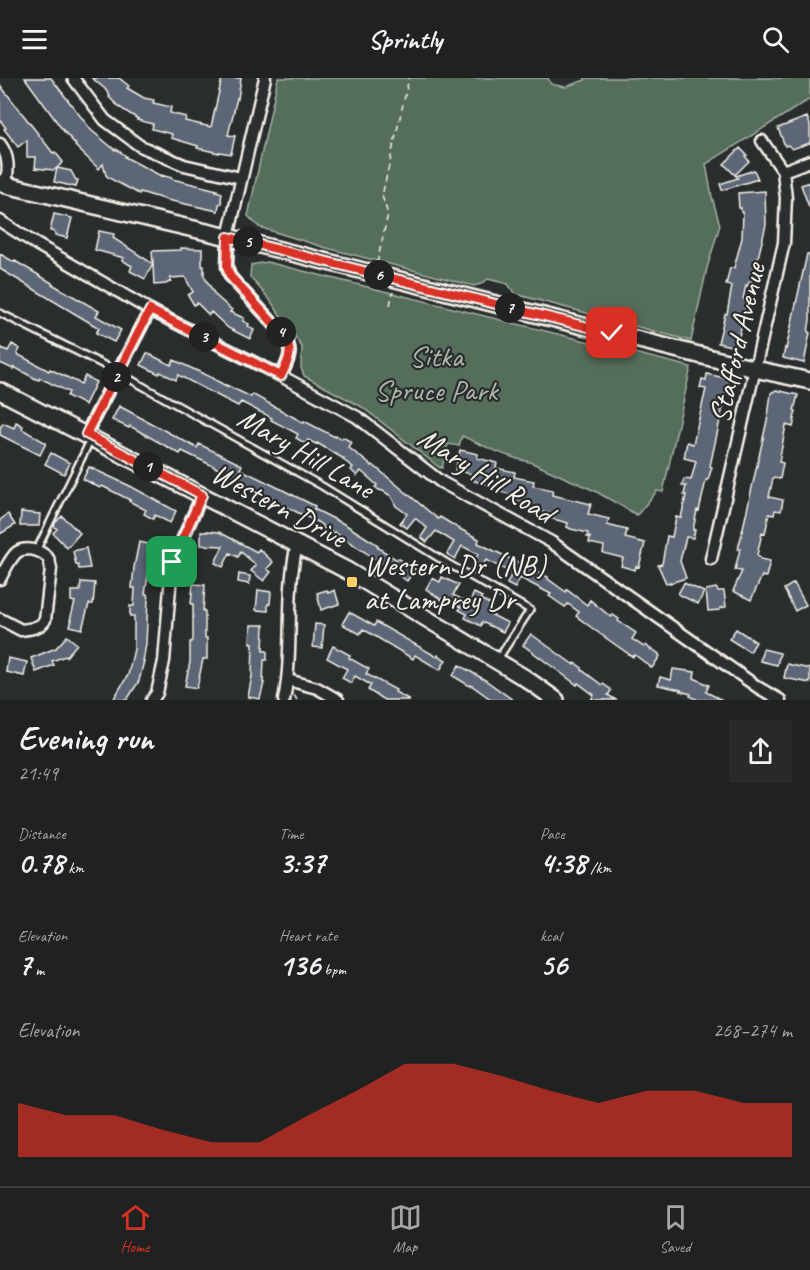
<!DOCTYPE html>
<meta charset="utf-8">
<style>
:root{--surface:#202222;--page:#282a2a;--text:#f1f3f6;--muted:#a2a4a5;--line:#3d3f40;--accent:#d93025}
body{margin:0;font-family:Caveat,sans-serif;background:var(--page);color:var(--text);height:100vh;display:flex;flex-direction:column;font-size:22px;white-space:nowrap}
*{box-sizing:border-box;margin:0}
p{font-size:20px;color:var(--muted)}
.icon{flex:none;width:33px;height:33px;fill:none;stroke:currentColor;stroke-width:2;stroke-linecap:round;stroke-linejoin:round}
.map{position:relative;height:622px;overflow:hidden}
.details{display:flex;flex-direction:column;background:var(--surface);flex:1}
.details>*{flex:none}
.pin{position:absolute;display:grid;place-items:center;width:51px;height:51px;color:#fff;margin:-26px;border-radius:12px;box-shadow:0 3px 9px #0006}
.km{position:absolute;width:30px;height:30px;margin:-15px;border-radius:50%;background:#222;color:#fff;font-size:16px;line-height:30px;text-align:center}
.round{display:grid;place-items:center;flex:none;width:63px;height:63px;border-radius:0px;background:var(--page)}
.overview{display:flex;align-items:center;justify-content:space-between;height:102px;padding:0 18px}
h1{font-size:33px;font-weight:600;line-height:45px}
.metrics{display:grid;grid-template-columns:repeat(3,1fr);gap:9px;height:102px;padding:6px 18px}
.metrics div{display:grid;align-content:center}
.metrics b{font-size:30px;font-weight:600}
.metrics small{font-size:16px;font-weight:400}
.metrics p{font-size:16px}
.chart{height:168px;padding:12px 18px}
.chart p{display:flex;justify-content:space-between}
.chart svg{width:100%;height:108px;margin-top:6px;fill:var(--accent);opacity:.7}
header{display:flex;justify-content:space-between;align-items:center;height:78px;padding:0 18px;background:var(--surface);font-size:27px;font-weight:600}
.tab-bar{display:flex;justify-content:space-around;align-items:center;height:84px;border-top:2px solid var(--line);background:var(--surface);font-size:16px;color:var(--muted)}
.tab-bar a{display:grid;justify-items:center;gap:3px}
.tab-bar .current{color:var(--accent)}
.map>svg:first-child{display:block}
</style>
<header><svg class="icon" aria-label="menu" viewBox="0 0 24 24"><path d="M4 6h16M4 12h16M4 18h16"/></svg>Sprintly<svg class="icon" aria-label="search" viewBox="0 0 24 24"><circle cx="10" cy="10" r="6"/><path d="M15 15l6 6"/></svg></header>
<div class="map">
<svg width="810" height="622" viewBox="0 0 810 622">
<rect width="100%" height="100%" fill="#2a2d2e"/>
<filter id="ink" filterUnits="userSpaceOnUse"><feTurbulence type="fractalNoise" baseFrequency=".0167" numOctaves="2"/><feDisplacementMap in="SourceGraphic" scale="12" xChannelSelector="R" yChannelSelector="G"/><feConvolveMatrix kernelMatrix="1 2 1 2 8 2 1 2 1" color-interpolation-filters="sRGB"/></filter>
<g filter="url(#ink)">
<!-- green -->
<path fill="#546e5c" stroke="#a4b0a2" stroke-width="1.5" d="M278,0h270l3,6 14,3 20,-7v-2h225v21l-104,65 6,33 8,28 -13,43 -16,73 -176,-47 -7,-10 -20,-5 -7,5 -7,2 -151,-39 -64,-20 -11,-11z
M267,184l424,105 -28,125 -6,-1 -20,24 -42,-24 -65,-29c-24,-5 -46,-16 -68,-26l-3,10 -11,-2 -6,24 -1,-1 -1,1 -78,-61 -58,-31 -3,-8 1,-21 -32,-47 -20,-23 1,-12z"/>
<!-- building -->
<path fill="#5b6676" stroke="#f4f1e8" stroke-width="1.5" d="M25,0h26l40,52 24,20 1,-1 10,7 -1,1 36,19v-1l11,3v1l45,11 -1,1 6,2 -1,7 1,3 -3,1 -1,7 -51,-11 -27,-8 -1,2 -30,-16 -3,-3 -3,-11 -4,5 -24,-23 1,-1 -14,-16z
M92,0h27l10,8 -2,2 17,10 10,2 -1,3 18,4 -1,6 16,4 -1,4 26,6 11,-49h19l-3,21 -1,-1 -9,37 7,1 -4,18 -12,-2v1l-22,-5 1,-2 -27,-8 1,-4 -20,-5 1,-5 -16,-4 1,-1 -19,-12 -10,-10 1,-1 -5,-7z
M0,7l53,68 2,-1 8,10 -6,6 14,3 5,9h2l-2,7 -22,-5 3,-14 -3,2 -19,-2 1,-11h-9v-17l-9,7 -14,-18 2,-1 -6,-8z
M807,39l3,8v18l-18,6 -4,-4 -3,1 -7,-18z
M740,70l7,7 -2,1 4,5 -14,14 -11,-11z
M754,92l4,9 -36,11 -2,-6 18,-6 -2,-2z
M810,104v25h-1l-8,-22z
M765,113l1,34 -14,57h-3l-1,4 -2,-1 -3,14 4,1 -9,41h-1l-2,6 -17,-4 7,-29h2l5,-28 -6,-1 4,-17h4l8,-30 1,-26h-2v-4h-2l-1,-15z
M54,136l18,4 -5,20 -12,-3v-3l-5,-1z
M99,153l15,3 -1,4 40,26 -1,-13 29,-1v-2l21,1v17h2v10l11,19 17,15 -2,2 14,6 -1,3 6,3 -1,2 4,2v1l2,1 -4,9 -22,-11 -17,-16 -2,3 -12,-12 -3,2 -6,-10 5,-3 -8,-15 -15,1 1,3 -5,3 -12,1 -1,-21 -8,15 -15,-8 2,-5 -10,-6 2,-2 -29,-8z
M0,176l14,8 1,-1 37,22v1l47,27 -3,5 25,14 -7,12 -18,-9 3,-5 -99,-59z
M807,176h3v66l-2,12 2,1 -6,30 -21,-5 2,-10 1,1z
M12,266l8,5 -3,5 32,17 1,-2 31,15 4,-8 11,6 -11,23 -18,-9 2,-4 -29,-14 -1,2 -3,-1 -22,-12 -1,2 -13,-6v-10l2,-5 6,3z
M147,275l24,12 3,-5 36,17 16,9v-1l25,12 1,-3 52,29v-2l31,16 1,-2 6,4 1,-2 8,5 -3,5 24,19 1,-1 65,54 2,-2 18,11 21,11 -1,4 70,34v2l18,13 1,-2 20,15 3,-5 21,17 2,-2 6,4 -1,2 18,12 -4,6 12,8 2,-2 5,5 1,-1 7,5v1l1,1 -8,12 -17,-13 -2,2 -37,-26 -20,-15 3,-4 -11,-8 -3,3 -16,-11 2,-2 -31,-16 -5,10 -8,-4 5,-11 -26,-13 -8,15 -8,-5 8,-16 -16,-8 -7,13 -8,-5 7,-12 -18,-11 -9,11 -6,-5 6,-9 -12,-10 -8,10 -7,-5 7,-9 -11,-8 -5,-10 -8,-5 -4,-1 -4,-3 2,-2 -16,-14 -4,5 -6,-6 2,-3 -10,-7 1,-1 -27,-16 -1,1 -8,-4 -2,4 -10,-6 2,-4 -27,-14 1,-2 -31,-16 -3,4 -60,-31 -2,5 -16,-8 -1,2 -18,-9z
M707,296l22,5 -19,87 2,1 -4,13h-2l-7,31 -2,-1 -4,20h2l-2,8 -7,-1 -6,24 6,17 -16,5v-1l-4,1 -8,-18 4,-1 5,-28 5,1 4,-20 5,1 5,-23h-2l2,-9h-4l2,-7 7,1 5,-19 -12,-3 3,-16 6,2 13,-55 -6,-1 2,-9 4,1z
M776,312l22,5 -4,15 2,1 -2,8h1l-2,8 -7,-2 -7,37 4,1 -3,16 -7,-1 -4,19 14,3 -2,11 -6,-1 -1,5 -5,-1 -4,20 -3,-1 -5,22 4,4 9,2 -4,16 -4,-1 -11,24 -18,-9 9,-20 -7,-1 5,-21h-2l3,-12 27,-121 3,-23z
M119,328l78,42 2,-4 43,21 -2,4 75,37 -1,3 32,16 32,20 -1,2 20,13 1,-2 17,11 -8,12 -42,-29 -31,-20 -1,1 -11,-5 1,-2 -6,-4 -71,-35 -5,-4 1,-1 -29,-16 -31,-15 -2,3 -50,-28 -1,2 -17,-8z
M16,344l7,4 -1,3 24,14 -6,12 -40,-20v-7l3,-5 11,5z
M460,372l18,4 -1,4 20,5 -1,5 19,4 -1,5 20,4 -1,5 20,4 -1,5 39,9 -3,10 21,5 -2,6 20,5 -2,8 20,5 -6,24 -3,-1 -1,4 -14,-4 2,-8 -20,-5 1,-7 -15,-3 1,-6h-3l1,-4 -17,-4 -4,-2 1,-4 -19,-5 1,-4 -16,-4 -4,-2 1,-3 -19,-6 1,-4 -20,-5 1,-4 -20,-5 2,-6 -21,-5z
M51,375l19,10 -6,11 -19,-10z
M89,389l41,19 46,25 -6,12 -15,-8 -2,4 -9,-5 2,-4 -17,-9 1,-1 -28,-14 -2,2 -17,-9z
M21,434l19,2 -1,12h-19z
M8,436l7,11 -15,9v-14z
M62,438l18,17 -13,15 -14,-15 4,-4 -3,-3 1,-3z
M207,453l12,1 38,20 2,-3 14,13 -6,7 4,3 -7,9 -13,-10 5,-6 -15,-13 -3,5 -8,-4 -7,14 -8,-4 8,-17 -22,-1v-13h6z
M139,464l14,3 -8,49h2l1,5 -2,45 -3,17h1l-5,20 -12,19h-14l15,-25 6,-26v-33h-4v-10h4l1,-18h-3l2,-21z
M86,470l4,20 -11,1 -1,-4h-2l-3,-14z
M239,496l11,2 -1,8 -11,-2z
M442,499l17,8 -6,10 16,8 5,-10 8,4 -2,2 12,6 -4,8 20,10 -5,9 -21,-10 -1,4 -16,-8 2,-4 -8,-4 2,-3 -18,-9 -1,2 -16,-11 6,-11 8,4z
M81,504l14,1 -2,21h-4l-7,25 -12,-3 2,-6h-2l5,-18 -4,-1v-10h9z
M684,505l20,9 -6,12 -20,-10z
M794,505l12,22 -11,6 -11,-22z
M193,506l12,1 -2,26h2v27h2v21h-4l-6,29 -12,-2 5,-24v-20h2l1,-3v-35h-2z
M716,510l2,3h6l2,16 -6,1v2l-12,1 -2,-21z
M258,512l13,2 -1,12h-2v7l-12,-1z
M327,512l1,3 7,-3 4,14 -18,6 -4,-17z
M349,534l25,14 2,-4 61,35 1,-2 8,5 -6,10 -25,-15 -2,4 -50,-30 -3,5 -18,-10z
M315,546l9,1 -2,23 -9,-1z
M251,547h13l-1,26h4v9h-3l-1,23h1l-4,16 -12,-2 4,-21 1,-33h-3z
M736,551l20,13 -6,10 -21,-13z
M531,556l43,31 1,-2 7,5v2l20,15 1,-1 7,5 1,2 -3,4 8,5h-25l3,-5 -16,-12 -1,2 -16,-12 -38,-28z
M67,558l10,8 -11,13 -1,-1 -13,5 2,4 -18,7 -5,-14 25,-10z
M333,568l17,9 -1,3 20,11 -3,5 30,16 -1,2 15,8h-26l-16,-10 3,-5 -16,-9 -4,7 -9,-5 5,-9 -20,-11z
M763,571l17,4 -3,12 -17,-4z
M8,580l19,4 -3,14 -18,-4z
M787,586l23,5v14l-26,-5z
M459,587l26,15 28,20h-21l-21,-15 -1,1 -17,-10z
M673,591l22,3 -1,6 15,7 -3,7 16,8h-24l-8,-4 1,-2 -11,-3 1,-1 -23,-5 2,-8 11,3z"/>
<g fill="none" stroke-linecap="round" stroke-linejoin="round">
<!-- lane casing -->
<g stroke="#f4f1e8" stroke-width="10">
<path id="lane" d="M0,235l112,56 210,117 125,77 83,47 -32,49
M36,473l55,-112"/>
</g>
<!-- street casing -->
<g stroke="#f4f1e8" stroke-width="15">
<path id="street" d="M73,0l32,42 35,26 44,19 57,13
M265,0l-37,159 -1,30 3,9 5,6 49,53c10,17 5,24 -3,41
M0,66c10,13 8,26 6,41
M783,93l27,-10
M0,143l36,23 114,66 131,66 76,41 84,65 110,60 208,146 21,12
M86,356l64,-124
M711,481l73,-316 2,-45 -3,-27 -21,-30
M0,501c4,-8 9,-18 15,-25 7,-8 23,-5 31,2 4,3 4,8 5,13l-6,51c-4,8 -16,9 -24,10l-21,-11
M288,602l29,8 21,12
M152,622l5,-7 7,-32 8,-98 30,-68
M284,622c10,-51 1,-105 13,-156"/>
</g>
<!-- secondary casing -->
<g stroke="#f4f1e8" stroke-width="20">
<path id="secondary" d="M0,105l6,2 222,52 527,132 55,12
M0,313l348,180 177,107 31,22"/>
</g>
<!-- path -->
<path stroke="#f4f1e8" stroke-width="1.5" stroke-dasharray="6 4.5" stroke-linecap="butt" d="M377,185l11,-49 -6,-18 27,-118
M390,227l3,-13
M294,617l3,5"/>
<!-- lane -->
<use href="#lane" stroke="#2a2d2e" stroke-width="5"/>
<!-- street -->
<use href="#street" stroke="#2a2d2e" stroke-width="10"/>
<!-- secondary -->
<use href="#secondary" stroke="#2a2d2e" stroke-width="15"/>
</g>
</g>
<g fill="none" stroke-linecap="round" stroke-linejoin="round" filter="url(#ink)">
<!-- route casing -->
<g stroke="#fff" stroke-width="12">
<path id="route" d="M172,484l30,-67 -116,-61 64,-124 131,66c8,-17 13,-24 3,-41l-54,-59 -3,-9 1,-30 384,96"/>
</g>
<!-- route -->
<use href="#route" stroke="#d93025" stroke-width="8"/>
</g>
<!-- markers -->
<rect fill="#ffd166" stroke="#2a2d2e" stroke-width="2" x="346" y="498" width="12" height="12" rx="3"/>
<g text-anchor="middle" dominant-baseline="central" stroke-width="4.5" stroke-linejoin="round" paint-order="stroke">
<!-- street labels -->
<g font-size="30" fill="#f4f1e8" stroke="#2a2d2e">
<text transform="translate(737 265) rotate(-77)">Stafford Avenue</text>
<text transform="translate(306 375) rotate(30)">Mary Hill Lane</text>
<text transform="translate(486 397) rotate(32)">Mary Hill Road</text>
<text transform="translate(279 427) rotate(28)">Western Drive</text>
</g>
<!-- park labels -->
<g font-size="30" fill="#acb6a9" stroke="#2a2d2e">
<text x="436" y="278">Sitka<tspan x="436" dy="34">Spruce Park</tspan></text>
</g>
<!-- poi labels -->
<g font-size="30" fill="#f4f1e8" stroke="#2a2d2e" text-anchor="start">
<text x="364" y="487">Western Dr (NB)<tspan x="364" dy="34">at Lamprey Dr</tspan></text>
</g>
</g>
</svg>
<div class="pin" style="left:172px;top:484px;background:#1e9e55"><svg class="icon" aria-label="arrive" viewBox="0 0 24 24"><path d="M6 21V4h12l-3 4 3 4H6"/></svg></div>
<div class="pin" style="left:612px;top:255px;background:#d93025"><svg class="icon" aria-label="check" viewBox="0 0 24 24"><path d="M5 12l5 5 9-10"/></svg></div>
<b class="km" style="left:148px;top:389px">1</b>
<b class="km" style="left:116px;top:299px">2</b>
<b class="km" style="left:204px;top:259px">3</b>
<b class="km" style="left:281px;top:254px">4</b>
<b class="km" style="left:248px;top:164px">5</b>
<b class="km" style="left:379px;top:197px">6</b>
<b class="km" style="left:510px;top:230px">7</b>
</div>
<section class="details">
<div class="overview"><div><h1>Evening run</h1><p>21:49</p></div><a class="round"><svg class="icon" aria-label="share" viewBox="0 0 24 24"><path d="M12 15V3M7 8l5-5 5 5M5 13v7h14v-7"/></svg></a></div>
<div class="metrics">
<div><p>Distance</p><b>0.78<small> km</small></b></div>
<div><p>Time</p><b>3:37</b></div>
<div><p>Pace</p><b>4:38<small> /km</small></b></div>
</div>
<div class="metrics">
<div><p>Elevation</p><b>7<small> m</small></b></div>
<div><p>Heart rate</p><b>136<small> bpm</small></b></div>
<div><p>kcal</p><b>56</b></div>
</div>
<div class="chart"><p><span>Elevation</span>268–274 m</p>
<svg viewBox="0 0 160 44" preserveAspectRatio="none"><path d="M0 44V22L10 27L20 27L30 33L40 38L50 38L60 27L70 17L80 6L90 6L100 11L110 17L120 22L130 17L140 17L150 22L160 22V44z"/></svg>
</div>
</section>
<nav class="tab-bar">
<a class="current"><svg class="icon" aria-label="home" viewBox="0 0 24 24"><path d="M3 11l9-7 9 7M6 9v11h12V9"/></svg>Home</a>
<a><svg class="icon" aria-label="map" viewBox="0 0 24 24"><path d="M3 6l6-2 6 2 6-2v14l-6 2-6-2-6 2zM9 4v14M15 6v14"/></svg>Map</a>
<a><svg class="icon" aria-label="saved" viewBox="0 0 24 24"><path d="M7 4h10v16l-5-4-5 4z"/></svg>Saved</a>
</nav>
